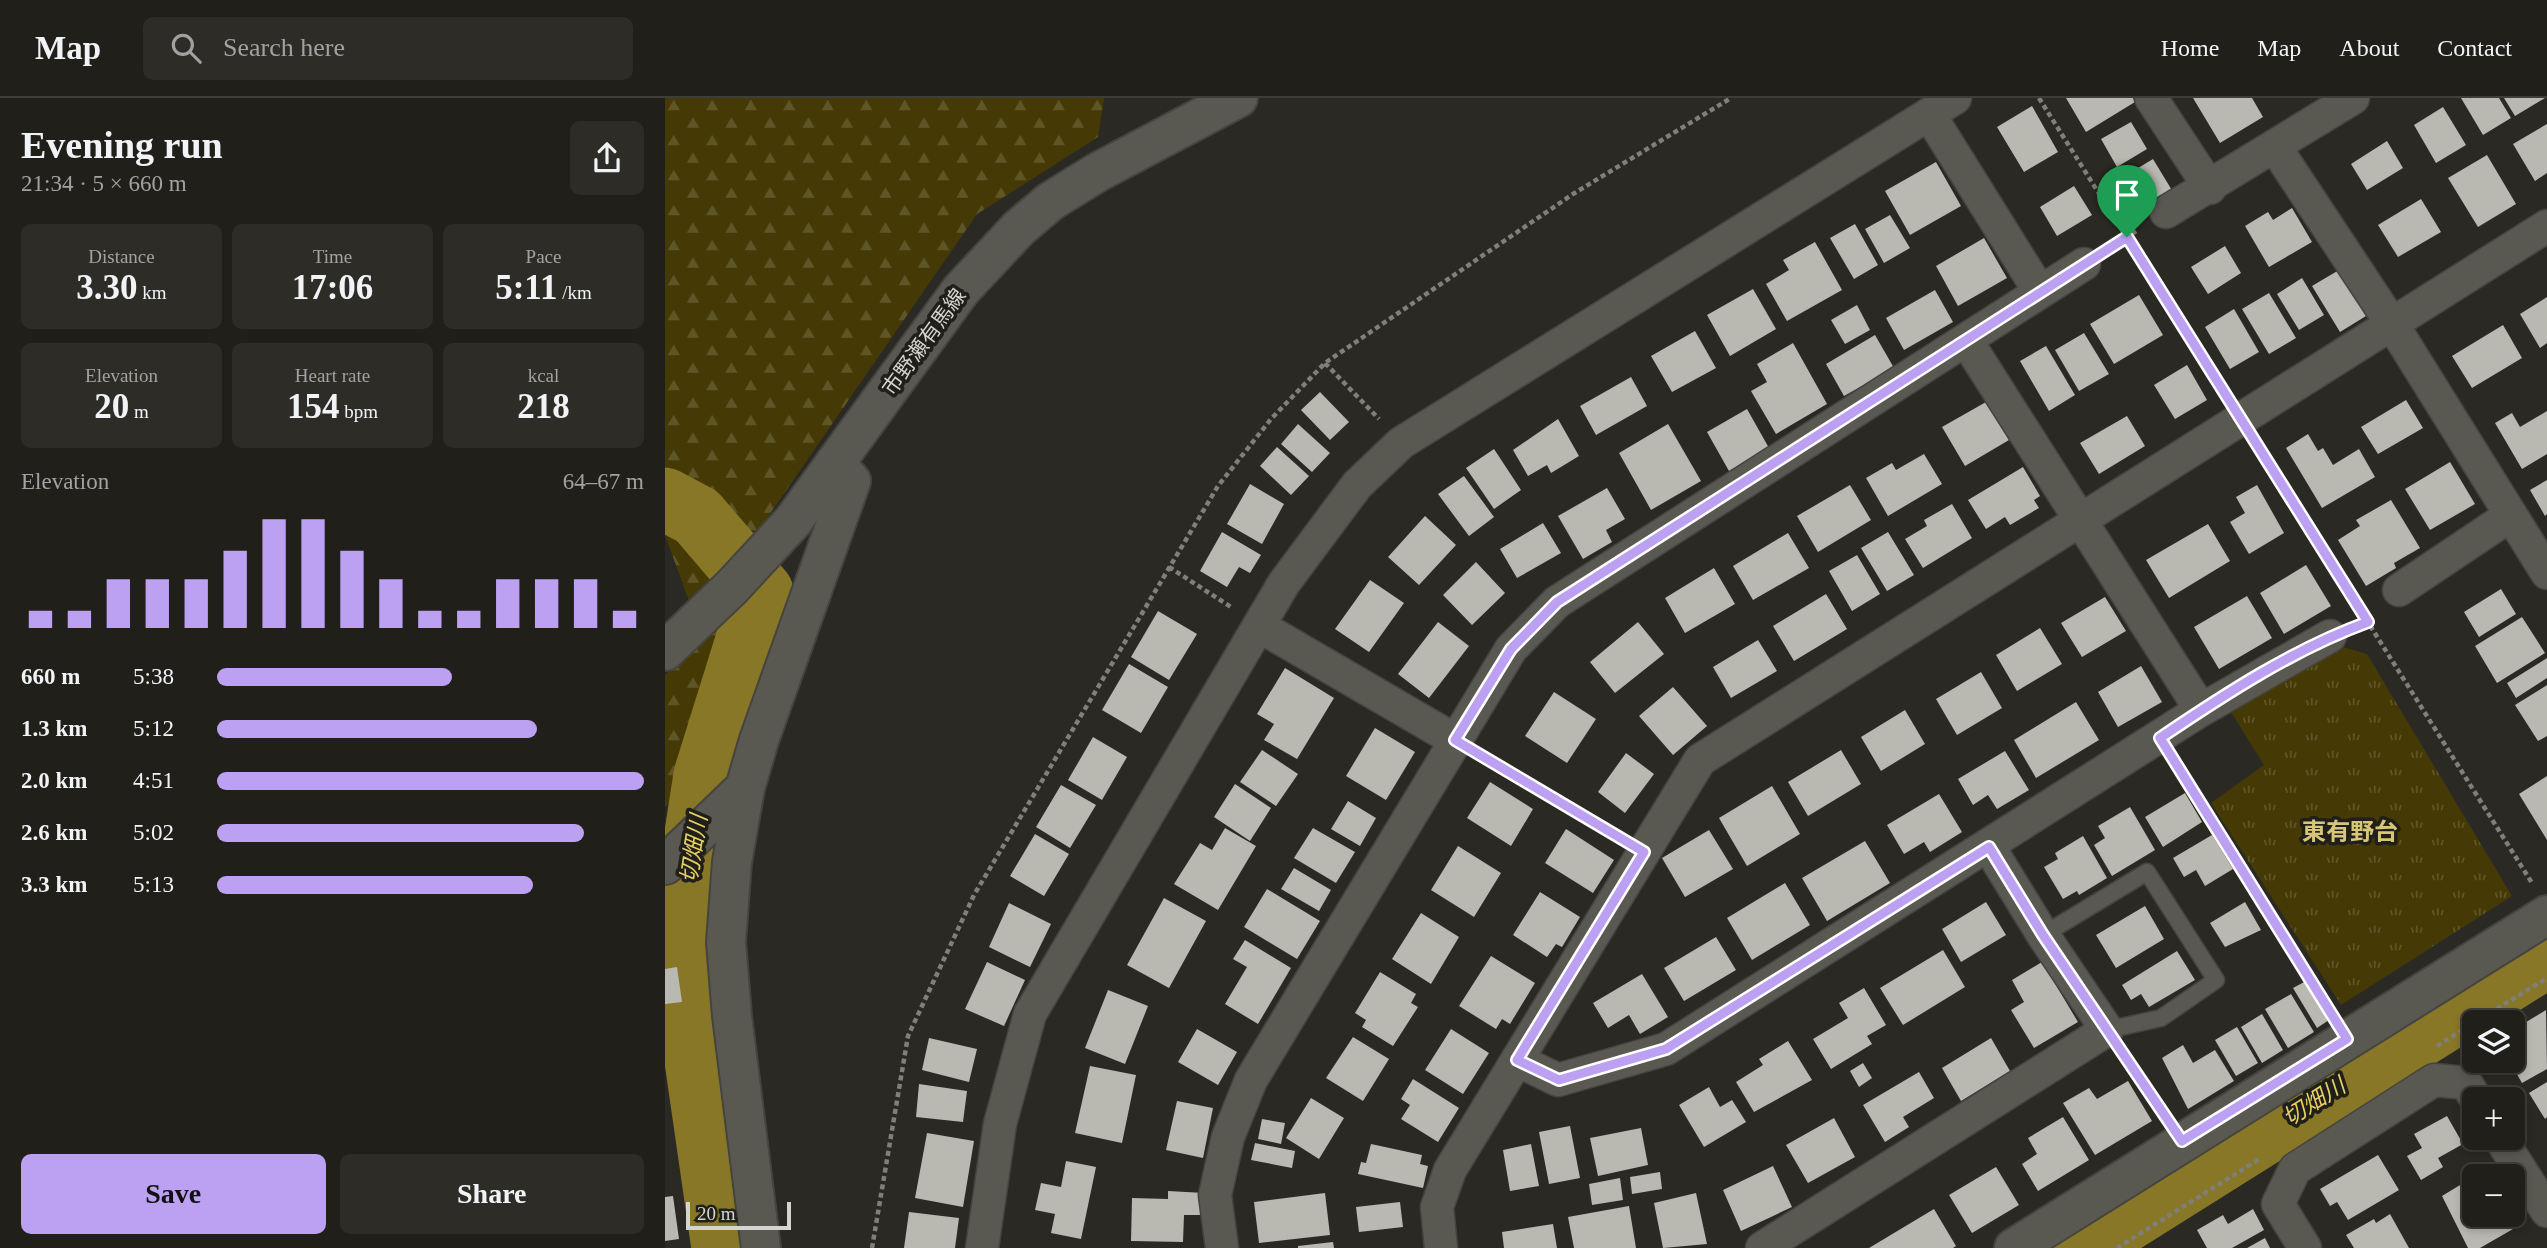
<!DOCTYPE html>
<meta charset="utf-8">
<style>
:root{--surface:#201f1a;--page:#2d2c27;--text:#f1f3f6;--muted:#a2a2a2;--line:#3d3d39;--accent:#bca0f2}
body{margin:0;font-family:"Times New Roman","Noto Sans JP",serif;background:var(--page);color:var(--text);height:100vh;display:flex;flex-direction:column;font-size:26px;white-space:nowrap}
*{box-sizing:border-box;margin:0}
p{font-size:23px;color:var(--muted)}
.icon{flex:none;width:38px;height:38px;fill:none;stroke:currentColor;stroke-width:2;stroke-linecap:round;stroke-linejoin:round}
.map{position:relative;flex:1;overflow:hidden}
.details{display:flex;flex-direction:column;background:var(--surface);width:665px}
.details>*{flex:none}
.fabs{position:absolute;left:1797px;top:912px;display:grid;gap:14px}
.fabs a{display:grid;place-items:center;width:63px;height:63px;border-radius:10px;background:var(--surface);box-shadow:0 4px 10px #0003,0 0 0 2px var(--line);font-size:35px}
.scale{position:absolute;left:21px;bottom:18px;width:105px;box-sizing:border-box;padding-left:7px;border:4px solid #d4d4d0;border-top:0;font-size:19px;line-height:24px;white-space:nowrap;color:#d4d4d0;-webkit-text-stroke:5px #201f1a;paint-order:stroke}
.pin{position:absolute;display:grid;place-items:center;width:60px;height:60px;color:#fff;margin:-72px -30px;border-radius:50% 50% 50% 0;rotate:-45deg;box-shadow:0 0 7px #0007}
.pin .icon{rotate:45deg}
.round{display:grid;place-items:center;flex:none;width:74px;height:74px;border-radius:10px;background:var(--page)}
.headline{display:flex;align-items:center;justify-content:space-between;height:119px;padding:0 21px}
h1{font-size:38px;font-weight:700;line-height:52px}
.figures{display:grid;grid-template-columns:repeat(3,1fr);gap:10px;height:119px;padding:7px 21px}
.figures div{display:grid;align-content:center;border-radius:10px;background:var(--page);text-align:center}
.figures b{font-size:35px;font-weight:700}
.figures small{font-size:19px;font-weight:400}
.figures p{font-size:19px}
.chart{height:196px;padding:14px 21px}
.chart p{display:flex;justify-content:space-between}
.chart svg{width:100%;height:126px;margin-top:7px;stroke:var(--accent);stroke-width:6}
.primary-button{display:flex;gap:14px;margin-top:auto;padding:14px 21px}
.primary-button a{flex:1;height:80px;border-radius:10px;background:var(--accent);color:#111;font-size:28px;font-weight:700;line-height:80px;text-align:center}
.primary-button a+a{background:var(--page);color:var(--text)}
ul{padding:0 21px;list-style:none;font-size:23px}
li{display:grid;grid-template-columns:112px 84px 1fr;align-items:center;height:52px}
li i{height:18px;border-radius:9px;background:var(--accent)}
header{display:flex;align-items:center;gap:42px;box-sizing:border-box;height:98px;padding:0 35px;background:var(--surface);border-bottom:2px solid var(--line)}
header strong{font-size:33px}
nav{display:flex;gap:38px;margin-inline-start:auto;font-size:24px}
.search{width:490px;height:63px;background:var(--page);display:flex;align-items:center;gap:18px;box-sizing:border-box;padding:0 24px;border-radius:10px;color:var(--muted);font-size:26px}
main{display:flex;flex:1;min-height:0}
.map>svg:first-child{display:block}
</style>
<header>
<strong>Map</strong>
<div class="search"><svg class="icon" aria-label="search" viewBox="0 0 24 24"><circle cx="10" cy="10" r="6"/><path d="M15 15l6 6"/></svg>Search here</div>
<nav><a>Home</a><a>Map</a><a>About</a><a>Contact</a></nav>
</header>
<main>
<section class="details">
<div class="headline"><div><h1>Evening run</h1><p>21:34 · 5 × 660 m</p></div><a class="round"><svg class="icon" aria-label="share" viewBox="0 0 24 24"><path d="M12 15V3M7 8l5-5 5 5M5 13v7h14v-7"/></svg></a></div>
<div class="figures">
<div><p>Distance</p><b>3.30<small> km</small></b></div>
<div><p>Time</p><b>17:06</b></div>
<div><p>Pace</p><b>5:11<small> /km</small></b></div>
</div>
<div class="figures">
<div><p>Elevation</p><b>20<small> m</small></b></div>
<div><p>Heart rate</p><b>154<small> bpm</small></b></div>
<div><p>kcal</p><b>218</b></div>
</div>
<div class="chart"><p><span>Elevation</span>64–67 m</p>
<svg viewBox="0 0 160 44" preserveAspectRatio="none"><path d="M5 44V38M15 44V38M25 44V27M35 44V27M45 44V27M55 44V17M65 44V6M75 44V6M85 44V17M95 44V27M105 44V38M115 44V38M125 44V27M135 44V27M145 44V27M155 44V38"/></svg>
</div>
<ul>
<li><b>660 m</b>5:38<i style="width:55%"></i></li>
<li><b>1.3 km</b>5:12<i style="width:75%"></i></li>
<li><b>2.0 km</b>4:51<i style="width:100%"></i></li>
<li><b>2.6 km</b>5:02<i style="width:86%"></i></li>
<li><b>3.3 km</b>5:13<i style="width:74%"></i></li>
</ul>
<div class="primary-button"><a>Save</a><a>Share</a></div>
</section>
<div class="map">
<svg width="1882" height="1150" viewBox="0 0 1882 1150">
<defs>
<pattern id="grass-tufts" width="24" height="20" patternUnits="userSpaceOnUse" patternTransform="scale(1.75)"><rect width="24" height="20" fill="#453a05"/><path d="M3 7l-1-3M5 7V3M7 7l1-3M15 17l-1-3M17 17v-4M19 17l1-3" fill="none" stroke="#5f5628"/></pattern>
<pattern id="forest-firs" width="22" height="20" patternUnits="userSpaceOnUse" patternTransform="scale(1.75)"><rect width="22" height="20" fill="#453a05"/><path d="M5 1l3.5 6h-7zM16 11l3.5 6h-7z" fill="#5f5628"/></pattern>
</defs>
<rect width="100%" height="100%" fill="#2a2923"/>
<!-- grass -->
<path fill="url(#grass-tufts)" d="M1668,546l34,10 145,242 -171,109 -130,-202 53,-38 -33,-53z"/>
<!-- forest -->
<path fill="url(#forest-firs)" d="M0,0h439l-6,39 -121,77 -214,310 -74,77 -24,-66z
M84,505l-64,185 -20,19v-132z"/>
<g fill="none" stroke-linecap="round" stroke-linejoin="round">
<!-- river -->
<path stroke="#887726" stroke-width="63" d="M0,401l32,17 65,76 -57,183 -26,168 44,305
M1417,1150l465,-292"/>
</g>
<!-- building -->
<path fill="#bab9b1" d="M1401,0h67l2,4 -49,30z
M1528,0h59l11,19 -43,26z
M1796,0h38l12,20 -28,17z
M1839,0h41l-30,18z
M1367,8l26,46 -34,20 -27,-45z
M1778,9l23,38 -30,18 -22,-38z
M1466,24l16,27 -30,18 -16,-28z
M1882,26v49l-12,8 -22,-37z
M1722,43l16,27 -36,22 -16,-26z
M1822,57l29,49 -38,23 -30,-49z
M1488,61l20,33 -34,19 -19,-32z
M1271,64l25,44 -51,29 -25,-44z
M1409,88l18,29 -35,21 -17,-29z
M1756,101l20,33 -43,25 -20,-32z
M1627,110l20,34 -43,25 -24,-41 23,-14 5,8z
M1225,117l20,33 -26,15 -19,-34z
M1190,126l23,41 -24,14 -24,-41z
M1319,140l23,40 -49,28 -22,-40z
M1150,144l27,48 -55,31 -21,-37 23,-14 -6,-10z
M1560,148l16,27 -33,21 -17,-27z
M1674,172l27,46 -26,16 -28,-46z
M1637,180l22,37 -25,15 -22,-36z
M1088,191l23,40 -46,27 -23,-41z
M1270,192l18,32 -49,28 -18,-32z
M1604,195l27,45 -27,16 -27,-45z
M1474,197l24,40 -49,29 -24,-40z
M1882,199v46l-7,5 -20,-34z
M1192,207l13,25 -25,14 -14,-24z
M1569,211l25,43 -29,17 -25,-42z
M1838,227l19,33 -50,30 -20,-32z
M1030,233l21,37 -44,24 -21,-36z
M1419,235l25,41 -30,17 -24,-41z
M1210,237l19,33 -50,28 -18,-32z
M1128,245l34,61 -51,30 -25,-43 16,-9 -10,-18z
M1381,248l29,49 -26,16 -29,-50z
M1522,267l20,35 -32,19 -21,-34z
M966,279l16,29 -51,29 -16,-29z
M655,294l29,30 -19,18 -29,-30z
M1741,302l17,28 -45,26 -17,-27z
M1321,304l23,38 -44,26 -23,-39z
M1082,311l22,39 -40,23 -22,-39z
M1882,313v43l-25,15 -27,-46 17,-10 8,14z
M1462,318l18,30 -46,28 -19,-31z
M893,321l21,37 -28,17 -4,-8 -19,11 -15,-26z
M633,326l32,29 -18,19 -31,-28z
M1003,326l33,57 -50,29 -32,-57z
M1643,336l10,17 5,-3 10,17 26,-16 16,28 -53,31 -36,-60z
M612,349l32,29 -18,19 -31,-29z
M829,351l27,41 -27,19 -28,-41z
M1259,356l18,30 -54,32 -22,-38 26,-15 4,7z
M1785,364l25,42 -45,26 -25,-41z
M1358,369l17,29 -6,4 5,8 -29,17 -5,-8 -19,12 -18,-29z
M799,378l30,41 -25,19 -31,-42z
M1882,382v34l-2,2 -15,-26z
M585,386l34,20 -22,40 -35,-20z
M1185,387l21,35 -53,32 -21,-36z
M1592,387l27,48 -35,21 -19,-32 15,-9 -9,-16z
M942,390l18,31 -19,11 6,12 -29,17 -25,-43z
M1726,402l29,48 -26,15 2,5 -30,18 -28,-46 22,-14 -4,-6z
M1287,406l20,34 -49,30 -18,-29 22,-13 -3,-6z
M760,418l31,29 -37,40 -31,-28z
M878,425l18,30 -44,25 -17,-29z
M1543,426l22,37 -61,37 -23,-38z
M557,434l39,23 -11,18 -11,-6 -12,20 -27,-16z
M1223,434l26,43 -27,16 -26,-43z
M1123,435l21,35 -56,32 -20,-34z
M1192,457l23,39 -28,17 -23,-40z
M811,464l29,31 -33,32 -29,-30z
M1641,467l25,41 -47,28 -24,-41z
M1049,470l21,36 -50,29 -20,-35z
M705,482l34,23 -35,49 -34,-23z
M1836,491l15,25 -37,23 -15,-25z
M1161,496l21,35 -53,32 -21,-35z
M1582,498l25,42 -53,31 -25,-42z
M1440,499l21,34 -44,26 -21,-34z
M493,513l39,23 -28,46 -38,-23z
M1857,519l23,36 -48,30 -22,-37z
M773,524l31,24 -40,52 -31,-24z
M973,524l26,32 -49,39 -25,-31z
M1375,530l22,36 -45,27 -21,-36z
M1093,542l19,31 -46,27 -18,-31z
M1882,560v20l-31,20 -9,-15z
M464,566l39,23 -27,46 -39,-23z
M1476,568l21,36 -44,25 -20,-35z
M620,570l49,30 -37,61 -33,-19 10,-16 -17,-10z
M1316,574l21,36 -45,27 -21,-36z
M1882,587v51l-9,5 -23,-36z
M1008,589l34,39 -34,29 -34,-39z
M889,594l42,27 -29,44 -42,-27z
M1411,604l23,38 -63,38 -22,-38z
M1240,612l20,34 -44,27 -20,-34z
M710,630l40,24 -29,48 -40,-24z
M428,639l34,20 -25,43 -34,-20z
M597,652l36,24 -22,32 -36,-24z
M1176,652l20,34 -53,32 -20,-34z
M1340,653l24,39 -32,19 -9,-14 -15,10 -15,-26z
M961,655l28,21 -29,39 -27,-21z
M1882,678v64l-28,-46z
M825,684l43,27 -22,37 -44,-28z
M570,686l36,24 -21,33 -36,-24z
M396,687l35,20 -26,43 -34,-21z
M1107,688l28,48 -53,32 -28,-48z
M1520,695l17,29 -39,25 -18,-30z
M1274,696l23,38 -32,20 -6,-10 -20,12 -17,-29z
M683,703l28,17 -16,28 -29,-17z
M1465,709l25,43 -43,26 -18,-31 11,-7 -7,-12z
M560,730l31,18 -38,64 -44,-26 26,-41 12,7z
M648,730l42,24 -19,31 -42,-25z
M901,731l48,31 -21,33 -48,-30z
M1044,732l24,39 -48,28 -23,-39z
M370,736l34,20 -25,42 -34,-20z
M1547,737l21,34 -28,17 -9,-16 -12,7 -11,-19z
M1418,738l24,42 -28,17 -2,-4 -14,8 -19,-32 14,-8 -3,-6z
M1200,743l25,42 -63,38 -25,-43z
M793,748l43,27 -27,44 -43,-27z
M629,770l37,22 -12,21 -38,-22z
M1120,785l25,42 -58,35 -25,-42z
M602,791l53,32 -23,38 -53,-32z
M875,794l40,25 -18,30 -6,-3 -9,13 -34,-22z
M499,800l42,23 -37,67 -42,-23z
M1321,804l20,33 -45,27 -19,-33z
M1580,804l16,28 -36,17 -15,-24z
M344,805l42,21 -21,43 -41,-20z
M1480,808l19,33 -48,29 -20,-33z
M756,815l38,24 -28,47 -39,-25z
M1051,839l20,33 -52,31 -20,-33z
M580,842l46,28 -33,56 -33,-20 22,-37 -14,-8z
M1278,852l22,37 -62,38 -23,-37z
M1512,853l18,29 -46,27 -8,-13 -10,6 -9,-15z
M826,858l44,27 -25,41 -8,-5 -6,10 -37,-23z
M322,864l38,18 -21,46 -39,-17z
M1377,864l36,60 -44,26 -23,-38 13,-8 -12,-22z
M12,869l5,35 -17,2v-35z
M715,874l36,22 -5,9 7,4 -25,39 -31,-19 4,-7 -11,-7z
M977,876l26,43 -28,17 -11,-19 -21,13 -15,-25z
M1641,883l23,39 -12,8 -24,-40z
M1199,890l22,37 -19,11 5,8 -41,25 -18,-30 35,-21 -9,-15z
M443,892l40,16 -23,58 -40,-16z
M1626,896l23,38 -26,16 -23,-39z
M1881,912l1,59 -25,14 -13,-23h4v-30z
M1597,916l21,36 -21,13 -21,-36z
M1572,929l21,36 -22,13 -21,-36z
M532,931l40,23 -19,33 -40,-23z
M786,931l38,24 -26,41 -38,-24z
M688,939l36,22 -26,42 -37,-23z
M264,940l48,11 -8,33 -47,-12z
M1326,940l19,33 -49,30 -19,-33z
M1123,943l24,39 -58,32 -18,-30 27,-17 -4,-6z
M1518,947l10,18 22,-13 19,31 -46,28 -26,-51z
M1198,965l9,15 -13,9 -9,-16z
M425,968l46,9 -14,68 -47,-10z
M1254,974l15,26 -31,19 6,10 -24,15 -22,-37z
M748,981l46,29 -21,34 -37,-23 9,-14 -9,-6z
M1463,983l24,40 -57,34 -32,-52 26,-15 8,11z
M1882,984v35l-2,2 -16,-26z
M254,986l48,7 -4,31 -47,-5z
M1044,989l11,20 12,-7 14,22 -42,25 -25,-42z
M646,1000l33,20 -25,41 -33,-21z
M512,1003l36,7 -10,50 -37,-8z
M1782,1018l16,28 -25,14 5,9 -22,13 -14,-24 15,-8 -8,-14z
M1398,1019l26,43 -51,31 -16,-27 15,-10 -9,-16z
M1169,1020l21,39 -47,26 -22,-38z
M597,1021l23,4 -4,21 -23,-5z
M905,1028l10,52 -31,6 -10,-52z
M976,1030l7,37 -50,11 -8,-38z
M262,1035l47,8 -11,66 -48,-9z
M590,1045l40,8 -3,17 -41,-8z
M706,1046l51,11 -2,9 8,2 -5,22 -65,-14 3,-12 5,1z
M866,1046l8,42 -29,5 -7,-41z
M1713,1057l21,35 -51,30 -11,-18 -7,4 -10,-17z
M401,1063l30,6 -15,72 -30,-6 4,-19 -20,-4 6,-27 20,4z
M1108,1068l19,41 -51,24 -18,-41z
M1331,1069l23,38 -47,28 -23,-38z
M995,1074l2,17 -30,5 -2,-17z
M955,1080l3,22 -31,5 -3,-21z
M1800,1084l10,16v16h40l5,11 -40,23h-12l-26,-52z
M503,1093l36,2 -1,22h-19l-1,27 -52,-1 1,-43 36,1z
M660,1095l5,42 -71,8 -5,-41z
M1031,1095l11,51 -44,4 -9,-45z
M8,1098l6,43 -14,2v-44z
M735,1104l3,25 -44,5 -3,-25z
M964,1108l7,42h-62l-6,-31z
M1269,1111l22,37 -3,2h-84z
M1588,1111l11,21 -32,18h-25l-10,-18 26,-15 5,9z
M244,1114l50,6 -4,30h-51z
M1725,1116l19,34h-55l-8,-13 28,-16 2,4z
M888,1126l4,24h-53l-2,-16z
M1600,1140l5,10h-23z
M668,1144l1,6h-36v-2z"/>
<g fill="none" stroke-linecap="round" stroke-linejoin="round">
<!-- service casing -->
<g stroke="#45443f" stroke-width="19">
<path id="service" d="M1378,837l104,-63 69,108 -55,38 -54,12"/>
</g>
<!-- minor casing -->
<g stroke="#45443f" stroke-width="35">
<path id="minor" d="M1486,0l59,90
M1264,16l111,178
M1610,49l117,177 155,249
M1501,114l187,-114
M1301,242l235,370
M1734,492l112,-75
M596,529l194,113
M852,962l41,20 108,-31 535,-339 129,-74
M1835,1040l47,73
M317,1150l18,-124 30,-110 254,-431 73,-98 44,-42 554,-345
M557,1150l-7,-53 13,-58 23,-57 260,-431 46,-47 527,-338
M776,1150l-4,-41 13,-37 250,-410 847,-534
M1097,1150l345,-218 -64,-95 -54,-88
M1640,1150l-27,-44 17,-35 139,-89 32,3 10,16"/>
</g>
<!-- tertiary casing -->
<g stroke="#45443f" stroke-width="42">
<path id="tertiary" d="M0,767l80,-77
M96,1150l-29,-232 -6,-74 6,-80 13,-74 14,-48 92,-259 -16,-18
M1349,1150l533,-333"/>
</g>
<!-- secondary casing -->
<g stroke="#45443f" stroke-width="42">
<path id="secondary" d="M0,553l67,-64 61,-66 168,-231 58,-62 32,-27 47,-29 140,-74"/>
</g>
<!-- path -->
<path stroke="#807f7a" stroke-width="4.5" stroke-dasharray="5 3.5" stroke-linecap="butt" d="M1374,0l184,293
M1445,149l28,-17
M660,265l54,56
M1592,348l275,437
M504,469l62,40
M817,658l135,79
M1511,668l154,244
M1810,924l72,-44
M1772,948l38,-24
M1462,959l34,55
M207,1150l36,-212 66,-141 244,-409 53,-67 54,-56 248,-169 158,-96
M1452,1150l144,-90"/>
<!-- service -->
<use href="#service" stroke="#595851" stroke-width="16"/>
<!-- minor -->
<use href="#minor" stroke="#595851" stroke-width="32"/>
<!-- tertiary -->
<use href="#tertiary" stroke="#595851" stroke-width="38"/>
<!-- secondary -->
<use href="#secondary" stroke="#595851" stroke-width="38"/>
</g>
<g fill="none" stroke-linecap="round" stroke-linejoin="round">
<!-- route casing -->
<g stroke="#fff" stroke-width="14">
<path id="route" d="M1462,139l241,385c-74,27 -143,72 -208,116l187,301 -165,102 -139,-206 -54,-88 -323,202 -107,31 -42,-20 127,-208 -189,-112 56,-91 46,-47z"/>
</g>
<!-- route -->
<use href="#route" stroke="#bca0f2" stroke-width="9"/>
</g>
<g text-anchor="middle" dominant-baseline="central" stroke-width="7" stroke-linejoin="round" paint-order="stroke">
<!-- street labels -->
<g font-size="21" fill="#d4d4d0" stroke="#201f1a">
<text transform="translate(259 244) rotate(-54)">市野瀬有馬線</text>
</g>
<!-- water labels -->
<g font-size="23" font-style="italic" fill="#e7d063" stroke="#201f1a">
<text transform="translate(29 751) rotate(-81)">切畑川</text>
<text transform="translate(1649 1004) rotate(-32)">切畑川</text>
</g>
<!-- quarter labels -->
<g font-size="24" font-weight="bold" fill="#d7c678" stroke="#201f1a">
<text x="1685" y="734">東有野台</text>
</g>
</g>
</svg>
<div class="fabs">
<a><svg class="icon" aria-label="layers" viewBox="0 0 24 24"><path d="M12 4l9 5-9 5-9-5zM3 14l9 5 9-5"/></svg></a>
<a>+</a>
<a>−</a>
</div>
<div class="scale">20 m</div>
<div class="pin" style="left:1462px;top:139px;background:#1e9e55"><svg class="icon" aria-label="arrive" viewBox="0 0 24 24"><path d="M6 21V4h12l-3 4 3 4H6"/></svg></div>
</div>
</main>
